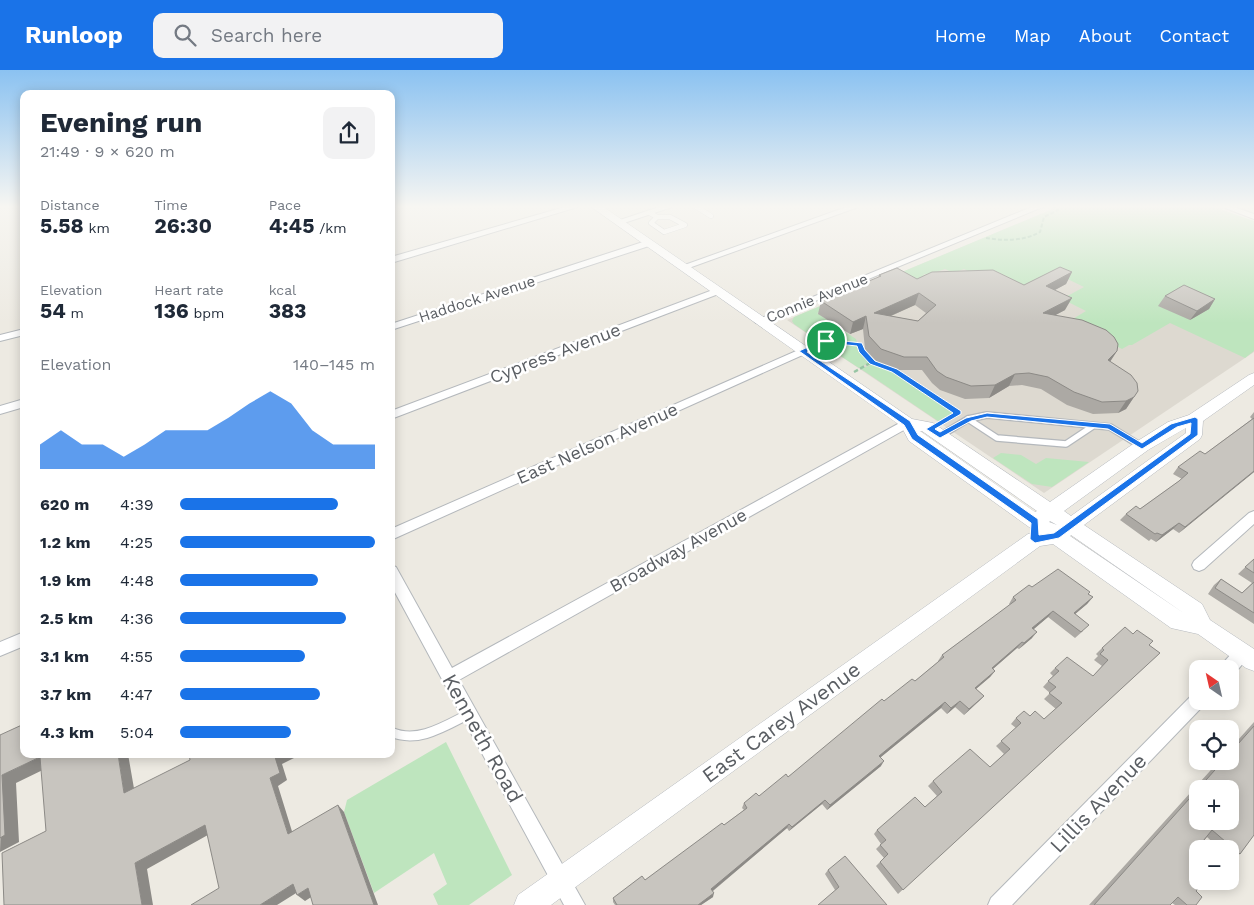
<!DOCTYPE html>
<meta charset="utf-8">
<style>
:root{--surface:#fff;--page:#f2f2f3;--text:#1f2937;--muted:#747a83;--accent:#1a73e8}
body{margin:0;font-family:"Work Sans",sans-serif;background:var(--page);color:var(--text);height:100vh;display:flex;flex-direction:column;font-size:19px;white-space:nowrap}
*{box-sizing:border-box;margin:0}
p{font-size:16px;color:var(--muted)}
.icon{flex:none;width:28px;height:28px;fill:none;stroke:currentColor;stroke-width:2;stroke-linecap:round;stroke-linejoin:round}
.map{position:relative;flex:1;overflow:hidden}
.drawer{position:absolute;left:20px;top:20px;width:375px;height:668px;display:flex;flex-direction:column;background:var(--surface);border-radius:10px;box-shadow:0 2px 12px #0003}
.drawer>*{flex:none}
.needle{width:32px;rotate:326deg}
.fabs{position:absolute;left:1189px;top:590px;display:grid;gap:10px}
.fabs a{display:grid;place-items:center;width:50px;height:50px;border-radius:10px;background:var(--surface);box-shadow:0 2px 12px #0003;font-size:25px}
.pin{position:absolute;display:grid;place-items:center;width:42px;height:42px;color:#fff;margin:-21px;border:2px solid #fff;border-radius:50%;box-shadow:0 1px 5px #0007}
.round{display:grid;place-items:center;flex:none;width:52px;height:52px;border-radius:10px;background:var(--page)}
.overview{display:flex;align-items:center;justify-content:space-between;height:85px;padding:0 20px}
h1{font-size:28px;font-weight:700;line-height:38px}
.stats{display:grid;grid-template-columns:repeat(3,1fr);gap:8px;height:85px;padding:5px 20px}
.stats div{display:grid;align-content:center}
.stats b{font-size:21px;font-weight:700}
.stats small{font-size:14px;font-weight:400}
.stats p{font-size:14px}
.chart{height:140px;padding:10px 20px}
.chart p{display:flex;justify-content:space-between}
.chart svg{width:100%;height:90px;margin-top:5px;fill:var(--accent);opacity:.7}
ul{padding:0 20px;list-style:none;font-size:16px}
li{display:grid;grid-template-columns:80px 60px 1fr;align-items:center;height:38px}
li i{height:12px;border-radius:6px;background:var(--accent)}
header{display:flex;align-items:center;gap:30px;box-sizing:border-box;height:70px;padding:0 25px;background:var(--accent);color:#fff}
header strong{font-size:24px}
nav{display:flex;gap:28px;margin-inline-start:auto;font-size:18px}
.search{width:350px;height:45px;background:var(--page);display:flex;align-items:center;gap:12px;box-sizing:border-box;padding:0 18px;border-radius:10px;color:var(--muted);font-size:19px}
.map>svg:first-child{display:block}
</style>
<header>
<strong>Runloop</strong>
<div class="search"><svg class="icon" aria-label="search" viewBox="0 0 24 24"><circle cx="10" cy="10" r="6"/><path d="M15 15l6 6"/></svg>Search here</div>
<nav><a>Home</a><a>Map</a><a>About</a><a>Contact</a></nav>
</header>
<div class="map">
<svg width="1254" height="835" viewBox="0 0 1254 835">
<rect width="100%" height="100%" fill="#edeae2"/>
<!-- education -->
<path fill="#ddd9d0" d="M1060,136l194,15v131l-210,141 -257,-173z"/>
<!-- green -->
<path fill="#bee5be" d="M1060,136h151l43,15v130l-9,7 -75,-35 -38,22h-3l-7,4 -54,-27 18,-11 -24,-12 22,-12 -31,-15 -30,27 -59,-30 -10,4 -9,-4 -17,6 -5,-1 8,7 -41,-4z
M868,216l6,4 -57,23 39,26 1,4 -32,-3 -5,2 -26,-18 -2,-3 2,-4z
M826,272l32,3 5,11 7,6 -11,6 -37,-24z
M873,294l20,8 61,40 -16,9 -77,-52z
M1001,383l20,2 15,9 10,-6 43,4 -37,25 -20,-3 -39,-26z
M446,672l66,133 -43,30h-31l-5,-11 14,-10 -13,-31 -60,40 -30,-81 3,-12z"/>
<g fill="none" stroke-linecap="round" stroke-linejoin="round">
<!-- lane-far2 casing -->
<g stroke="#b4b8bc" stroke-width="5.5">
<path id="lane-far2" d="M695,136l16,10
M650,143l7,4
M657,147h13l15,8 -21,7 -13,-9z"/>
</g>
<!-- lane-far1 casing -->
<g stroke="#b4b8bc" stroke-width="8">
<path id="lane-far1" d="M968,349l29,19 69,6 27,-18
M940,366l28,-17 19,-4 123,12 31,19"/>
</g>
<!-- lane casing -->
<g stroke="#b4b8bc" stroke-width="11">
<path id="lane" d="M391,662c27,12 54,-6 78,-18"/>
</g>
<!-- street casing -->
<g stroke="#b4b8bc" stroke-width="2">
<path id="street" d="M391,136h6l-4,2z
M568,136h13l-190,57v-6z
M662,136h13l-54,18 -7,-2z
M849,136h12l-175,63 -7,-2z
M1034,136h11l-283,117h-6l-2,-2z
M1220,136h11l23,8v5z
M649,170l4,3 -1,2 -261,85v-6z
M718,218l3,1v4l-330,126v-8z
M24,259v6l-24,6v-6z
M803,278l4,1v4l-416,187v-11z
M24,329v8l-24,7v-8z
M907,349l6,4 -2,3 -452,254 126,225h-21l-173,-320v-20l5,2 56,101z
M1254,441v13l-50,45 -5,2 -5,-2 -2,-4 2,-4 55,-48z
M24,562v14l-24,10v-14z
M1243,577l5,2 3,5 -17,20 -4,1v-6h-10c4,-9 14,-19 23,-22z
M1198,623v8h8l-2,4 -192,200h-24l3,-7 201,-203z"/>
</g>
<!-- secondary casing -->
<g stroke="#b5b9be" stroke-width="1">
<path id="secondary" d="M590,136h12l310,213 21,4 117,79 86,-60 32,-20 21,-7 60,-40 5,-2v12l-51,36 -1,14 -2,4 -116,86 118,79 8,16 44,29v22l-8,-3 -48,-34 -27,-6 -118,-84 -13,2 -489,359h-37l4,-10 510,-361 8,-2 -127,-91 -8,-15zM1186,358v5l-115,83 -7,-5 84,-61zM920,361h2l115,80 -2,1zM1050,451l7,4 -8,-3zM1071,465l114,79 -115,-78z"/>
</g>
<!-- path-far1 -->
<path stroke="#97c5a4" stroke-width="2" stroke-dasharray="4 2" stroke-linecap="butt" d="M986,168c18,3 38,3 54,-6l4,-15 14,-7 -5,-4"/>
<!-- path -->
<path stroke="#97c5a4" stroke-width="2.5" stroke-dasharray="4.5 2.5" stroke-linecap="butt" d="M815,276l11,-5 33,3 2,7 11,11 22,9 63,42
M854,302l18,-10"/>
<!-- lane-far2 -->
<use href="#lane-far2" stroke="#fff" stroke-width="4.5"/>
<!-- lane-far1 -->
<use href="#lane-far1" stroke="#fff" stroke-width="5.5"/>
<!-- lane -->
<use href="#lane" stroke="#fff" stroke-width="9"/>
<!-- street -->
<use href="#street" fill="#fff" fill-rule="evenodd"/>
<!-- secondary -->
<use href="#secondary" fill="#fff" fill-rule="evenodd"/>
</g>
<!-- wall -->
<path fill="#aca9a4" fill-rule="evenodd" d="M1072,202l-6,12 -11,6 10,20 -10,5 62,36 -7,11 24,35 -8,12 -8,4 -25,1 -26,-9 -26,-16 -19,-4 -13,1 -20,12 -24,1 -25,-9 -8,-7 -10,-13h-23l-22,-8 -12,-13 -2,-20 -13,5 -32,-20 3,-13 57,-23 1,-3 38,4 107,6zM915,235l11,8 -8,8 -27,-5z
M1165,226l50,3 -6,10 -19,11 -32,-14z
M1254,342v60l-75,61 -6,-4 -17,13 -5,-3 -2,2 -29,-21 6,-6 14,-5 39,-28 3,-2 -9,-5 5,-7 27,-13 16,-12 31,-23 -2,-2z
M1254,489v65l-46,-30 6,-9 7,-6 21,14 10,-10 -14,-9z
M1032,517l56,7 5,3 -6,7 -12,10 8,17 -8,7 -27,-21 -15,12 -1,9 -13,11 -2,-1 -24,21 2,2 -5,6 -14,12 8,7 -5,5 -15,14 -9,-8 -8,7 -6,-6 -60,49v9l-22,18 -32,26 -5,-6 -33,27 -2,-3 -74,63v6l-12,8h-86l-2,-3v-4l32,-18 79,-55 20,-15 -2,-2 2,-5 15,-7 29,-19 96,-76 31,-20 24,-20h-1l4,-6 68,-50 -1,-1 4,-7z
M1149,575l11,8 -262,241 -22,-28 8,-8 -8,-9 5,-5 -7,-10 3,-4 48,-23 12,-11 -9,-10 5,-5 57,-14 14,-13 -8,-8 20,-18 -5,-4 5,-6 14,-2 14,3 12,-10 -12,-10 6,-6 -7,-6 10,-11 -3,-3 5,-5 38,8 9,-10 -8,-6 4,-4 -2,-2 6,-6z
M1254,652v113l-14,19 -9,4 -1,-9h-10l-13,-12 -12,14 1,54h-21l-3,-2 -2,2h-81l130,-144h11v-12zM1198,719h32l-32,32z
M828,800l59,35 -52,-15 -10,-16z"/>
<!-- shaded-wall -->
<path fill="#8c8a86" d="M1072,202l-6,12 -26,14 6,-12z
M919,223l-4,12 -45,20 4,-12z
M1072,228l-7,12 -28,15 6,-12z
M1215,229l-6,10 -19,11 7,-9z
M866,246l-3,13 -13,5 3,-12z
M1117,281l-8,12 -1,-3z
M1015,304l-6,12 -20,12 6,-13z
M1134,327l-8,12 -8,4 8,-12z
M1254,401v1l-75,61 6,-6z
M1179,453l-6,6 -17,13 6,-7z
M1093,527l-6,7 -19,16 6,-7z
M1053,541l-5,6 -21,18 5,-7z
M1037,562l-5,6 -13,11 5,-6z
M1022,572l-5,6 -30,26 5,-6z
M995,601l-5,6 -20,17 5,-6z
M984,626l-5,5 -15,14 5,-6z
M960,631l-5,6 -8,7 4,-6z
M945,632l-4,6 -65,53 3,-5z
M118,684h10l8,46 -12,-7z
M280,684h22l-20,10 5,16 -9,6 17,55 -7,-7 -18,-56 5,-21z
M40,687l13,8 -37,18 3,59 -19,10 2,-77z
M884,691l-3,5 -54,44 3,-5z
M825,730l-3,4 -33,27 3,-4z
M338,735l6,7 34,93h-4z
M789,754l-2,4 -77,65 1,-4z
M205,755l10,6 -68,38 6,36h-11l-7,-42z
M293,814l8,6 -24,15h-17z
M308,818l8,6 -11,7 -8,-6z
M714,823l-1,4 -12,8h-3z"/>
<!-- building -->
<path fill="#c8c5bf" stroke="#8c8a86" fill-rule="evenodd" d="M1060,197l12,5 -26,14 26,12 -29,15 39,7 24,10 8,7 4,7 -1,7 -9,9 23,15 6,8 1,8 -4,6 -8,4 -24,1 -28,-10 -26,-15 -19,-4 -14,1 -20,11 -24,1 -25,-9 -9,-6 -10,-14h-23l-23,-8 -12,-13 -3,-20 -13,6 -32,-21 60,-25 -2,-1 18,-7 20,11 15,-7 61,-2 31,15zM919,223l17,12 -18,16 -44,-8z
M1184,215l31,14 -18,12 -32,-15z
M1254,348v53l-69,56 -6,-4 -17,12 -5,-2 -2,1 -29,-20 10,-8 4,3 39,-28 9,-8 -10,-6 22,-16 5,3z
M1254,489v14l-9,-6z
M1058,499l32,23 -2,2 5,3 -19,16 15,12 -8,7 -28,-21 -21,17 5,4 -13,11 -2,-1 -30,26 3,3 -20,17 9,8 -15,13 -9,-8 -9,7 -6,-6 -66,54 5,5 -22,18 -32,26 -5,-5 -33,27 -3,-3 -78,65 3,4 -16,12h-81l-4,-7 29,-22 3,4 77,-57 2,2 23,-17 -3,-5 12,-10 3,3 27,-22 2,3 94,-78 2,2 28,-22 3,2 29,-24 -2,-2 74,-55 -3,-3 16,-12 3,2z
M1221,509l21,14 12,-11v31l-39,-25z
M1125,557l8,7 4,-4 16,11 -4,4 11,8 -257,237 -23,-28 8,-8 -8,-9 6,-5 -9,-10 38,-33 10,10 17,-15 -9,-11 37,-32 20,18 20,-18 -9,-8 20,-18 -5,-5 8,-7 6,5 5,-5 9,8 18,-16 -13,-10 7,-6 -8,-6 11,-10 -4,-3 12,-11 26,19 15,-16 -8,-6 4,-4 -2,-2z
M24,654v30h94l6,39 66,-33 -1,-6h91l-5,3 5,16 -10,5 18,56 50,-29 36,100h-61l-5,-17 -11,7 -4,-11 -33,21h-69l28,-17 -14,-63 -70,38 7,42h-138l-2,-52 44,-22 -6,-74 -38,18 3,60 -5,3v-103z
M1254,656v109l-14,19 -28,-24 -17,21 3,3v27h6l-8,10 6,6 -6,8h-9l-9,-8 -8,8h-76l104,-116v32h32v-32h-32l25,-28h7v-8z
M845,786l42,49h-69l21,-18 -11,-17z"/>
<!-- sky -->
<linearGradient id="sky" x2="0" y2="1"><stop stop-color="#8bc2f1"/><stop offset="0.54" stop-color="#f7f6f2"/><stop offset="1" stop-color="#f7f6f2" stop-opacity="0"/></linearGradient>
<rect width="1254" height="253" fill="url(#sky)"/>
<!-- route -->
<path fill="#1a73e8" stroke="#fff" fill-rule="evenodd" d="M826,269l36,4 3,7 10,11 22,8 64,42v3l-26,15 5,3 26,-14 21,-5 123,11 32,19 29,-19 24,-7 3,2v16l-139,103 -24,5 -5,-4 1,-16 -119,-84 -8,-14 -105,-74zM827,273l30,3 2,6 11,12 22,8 61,41 -27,16 14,9 31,-17 16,-4 121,12 34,20 35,-22 14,-4 -1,11 -136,99 -15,2 -1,-16 -120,-84 -8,-14 -103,-69z"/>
<g text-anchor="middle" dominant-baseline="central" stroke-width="5" stroke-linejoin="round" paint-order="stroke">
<!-- far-street labels -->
<g font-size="15" fill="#5a5e63" stroke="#fff">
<text transform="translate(817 228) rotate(-22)">Connie Avenue</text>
<text transform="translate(477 229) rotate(-18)">Haddock Avenue</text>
</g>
<!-- street labels -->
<g font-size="18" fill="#5a5e63" stroke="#fff">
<text transform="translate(555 283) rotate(-21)">Cypress Avenue</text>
<text transform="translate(597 373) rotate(-24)">East Nelson Avenue</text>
<text transform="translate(678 480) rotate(-29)">Broadway Avenue</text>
</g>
<!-- near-street labels -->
<g font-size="21" fill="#5a5e63" stroke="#fff">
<text transform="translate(781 652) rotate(-36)">East Carey Avenue</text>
<text transform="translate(483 668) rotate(61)">Kenneth Road</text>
<text transform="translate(1098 733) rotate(-46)">Lillis Avenue</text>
</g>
</g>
</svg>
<div class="fabs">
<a><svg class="needle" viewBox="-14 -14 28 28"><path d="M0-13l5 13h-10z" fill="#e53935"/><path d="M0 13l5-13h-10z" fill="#747a83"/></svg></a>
<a><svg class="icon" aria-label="locate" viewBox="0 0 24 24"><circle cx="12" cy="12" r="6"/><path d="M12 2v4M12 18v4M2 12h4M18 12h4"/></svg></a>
<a>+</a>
<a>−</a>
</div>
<div class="pin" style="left:826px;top:271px;background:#1e9e55"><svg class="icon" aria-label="arrive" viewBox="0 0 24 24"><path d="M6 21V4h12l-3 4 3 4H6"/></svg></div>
<section class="drawer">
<div class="overview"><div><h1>Evening run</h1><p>21:49 · 9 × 620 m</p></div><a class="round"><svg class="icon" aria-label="share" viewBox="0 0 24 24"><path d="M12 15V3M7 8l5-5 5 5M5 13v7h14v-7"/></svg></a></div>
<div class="stats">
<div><p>Distance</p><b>5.58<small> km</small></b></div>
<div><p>Time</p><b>26:30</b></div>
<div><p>Pace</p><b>4:45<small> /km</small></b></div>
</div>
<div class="stats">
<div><p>Elevation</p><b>54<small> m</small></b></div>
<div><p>Heart rate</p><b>136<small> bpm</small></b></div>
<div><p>kcal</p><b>383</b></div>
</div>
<div class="chart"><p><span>Elevation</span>140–145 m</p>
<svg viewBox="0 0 160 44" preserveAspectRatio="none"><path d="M0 44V32L10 25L20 32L30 32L40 38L50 32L60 25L70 25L80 25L90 19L100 12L110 6L120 12L130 25L140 32L150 32L160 32V44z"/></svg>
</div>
<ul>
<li><b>620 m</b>4:39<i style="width:81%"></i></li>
<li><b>1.2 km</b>4:25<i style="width:100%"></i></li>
<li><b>1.9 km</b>4:48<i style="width:71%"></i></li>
<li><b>2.5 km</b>4:36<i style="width:85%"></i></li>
<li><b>3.1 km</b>4:55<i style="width:64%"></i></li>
<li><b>3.7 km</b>4:47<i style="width:72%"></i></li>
<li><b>4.3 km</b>5:04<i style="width:57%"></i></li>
</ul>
</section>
</div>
